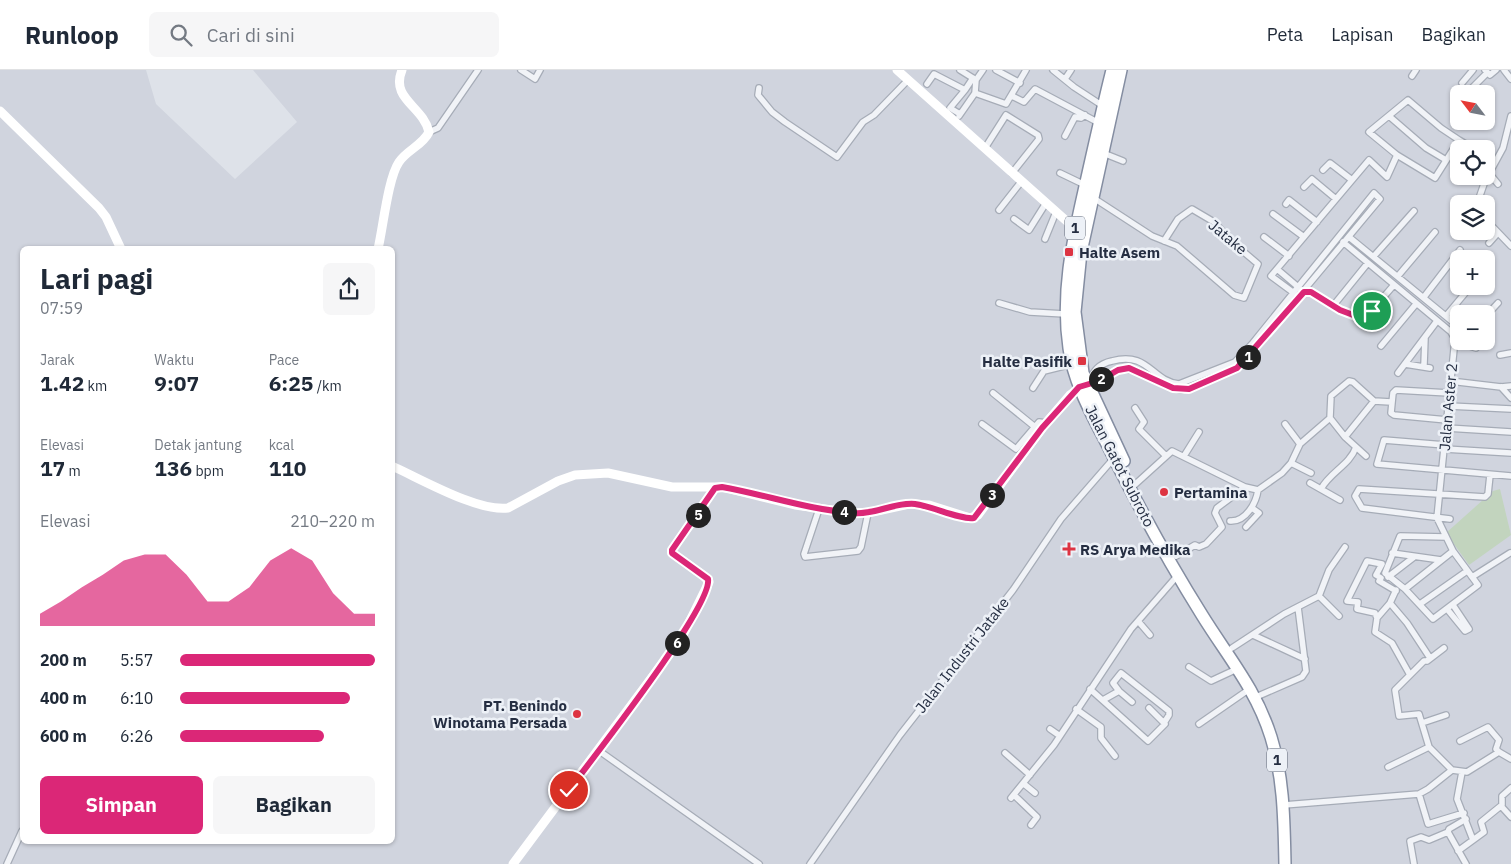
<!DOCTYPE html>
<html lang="id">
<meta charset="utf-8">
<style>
:root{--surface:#fff;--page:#f6f6f7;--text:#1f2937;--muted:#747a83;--line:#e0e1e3;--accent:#db2777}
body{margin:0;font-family:"IBM Plex Sans",sans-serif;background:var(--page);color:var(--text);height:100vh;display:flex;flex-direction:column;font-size:19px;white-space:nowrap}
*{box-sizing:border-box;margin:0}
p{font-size:16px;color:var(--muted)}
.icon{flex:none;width:28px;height:28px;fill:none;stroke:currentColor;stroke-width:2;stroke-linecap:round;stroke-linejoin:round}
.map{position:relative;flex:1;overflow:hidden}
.side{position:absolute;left:20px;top:176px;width:375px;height:598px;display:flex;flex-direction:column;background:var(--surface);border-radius:8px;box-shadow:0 1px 4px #0004}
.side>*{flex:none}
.needle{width:32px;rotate:302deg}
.buttons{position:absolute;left:1450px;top:15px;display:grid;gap:10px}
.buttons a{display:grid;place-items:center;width:45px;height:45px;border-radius:8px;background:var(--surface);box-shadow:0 1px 4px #0004;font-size:25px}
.pin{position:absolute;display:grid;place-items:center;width:42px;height:42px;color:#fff;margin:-21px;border:2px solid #fff;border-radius:50%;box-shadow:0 1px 5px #0007}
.km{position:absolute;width:25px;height:25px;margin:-12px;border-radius:50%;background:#222;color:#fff;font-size:14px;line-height:25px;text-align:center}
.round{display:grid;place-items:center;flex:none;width:52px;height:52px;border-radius:8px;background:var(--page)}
.headline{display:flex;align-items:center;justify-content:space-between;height:85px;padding:0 20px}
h1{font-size:28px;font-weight:800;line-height:38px}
.metrics{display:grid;grid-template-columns:repeat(3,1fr);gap:8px;height:85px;padding:5px 20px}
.metrics div{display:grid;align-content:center}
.metrics b{font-size:21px;font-weight:800}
.metrics small{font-size:14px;font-weight:400}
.metrics p{font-size:14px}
.chart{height:140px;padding:10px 20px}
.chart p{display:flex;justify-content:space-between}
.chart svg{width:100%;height:90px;margin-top:5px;fill:var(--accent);opacity:.7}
.action{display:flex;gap:10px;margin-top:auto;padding:10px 20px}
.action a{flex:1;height:58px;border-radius:8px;background:var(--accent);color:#fff;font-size:20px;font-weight:800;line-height:58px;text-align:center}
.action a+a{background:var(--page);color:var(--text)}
ul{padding:0 20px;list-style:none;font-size:16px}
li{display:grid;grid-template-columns:80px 60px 1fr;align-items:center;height:38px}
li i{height:12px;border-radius:6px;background:var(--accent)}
header{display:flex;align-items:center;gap:30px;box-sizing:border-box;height:70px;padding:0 25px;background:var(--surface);border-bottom:1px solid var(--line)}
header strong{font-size:24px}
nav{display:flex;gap:28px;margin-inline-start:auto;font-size:18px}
.search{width:350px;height:45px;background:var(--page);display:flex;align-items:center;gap:12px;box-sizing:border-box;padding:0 18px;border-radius:8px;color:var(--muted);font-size:19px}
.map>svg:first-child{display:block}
</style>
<header>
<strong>Runloop</strong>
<div class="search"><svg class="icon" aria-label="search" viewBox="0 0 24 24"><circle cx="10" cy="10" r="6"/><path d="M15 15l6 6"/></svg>Cari di sini</div>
<nav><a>Peta</a><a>Lapisan</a><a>Bagikan</a></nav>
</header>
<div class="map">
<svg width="1511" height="794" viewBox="0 0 1511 794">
<rect width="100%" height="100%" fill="#dee2e9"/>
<!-- built -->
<path fill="#d0d4de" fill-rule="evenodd" d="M0,0h146l10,34 79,75 62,-57 -44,-52h1258v794h-1511zM1459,24h27v27h-27zM1459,79h27v27h-27zM1459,134h27v27h-27zM22,179h370v592h-370zM1459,189h27v27h-27zM1459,244h27v27h-27z"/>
<!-- green -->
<path fill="#c2d4be" d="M1500,419l11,46 -42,30 -23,-32 47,-42z"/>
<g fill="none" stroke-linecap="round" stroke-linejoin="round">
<!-- street casing -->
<g stroke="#a6acb7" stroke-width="8">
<path id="street" d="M521,0l14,9 5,-9
M996,0l24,13
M1053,0l21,17 29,19
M1485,0l5,5 6,-5
M1504,0l7,9
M1412,6l4,-6
M1065,9l6,-9
M976,10l7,-10
M1462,13l11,-13
M927,14l7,-10 31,16 -15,18 10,6
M759,18l-1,7 14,17 13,10 52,35 26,-35 11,-7 34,-35
M965,20l8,-12
M975,23l31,11 20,-34
M1466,24l21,-21
M1012,26l12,6 11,-13 64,34
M1408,30l33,28 18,12 -24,38 -38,-23 -28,-23z
M959,46l16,-23 1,-13 -16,-10
M1389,46l37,32 20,12
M429,62l9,-4 40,-58
M1065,66l10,-19 6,1 4,-3
M1459,70l15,9
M985,78l21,-33 32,20 1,4 -27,34
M1103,83l20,8
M1323,100l7,-7 22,17
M1060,103l25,12
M1489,103l9,11
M1304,117l8,-8 24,20
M1374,123l6,6 -136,163 -7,6 -56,22c-20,-4 -41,-25 -62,-20 -11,2 -20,11 -32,13 7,-12 11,-19 25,-22 37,-10 39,20 67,23l56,-22 17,-18z
M1092,127l60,39 25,10 57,49 10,3 14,-34 -26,-22 -18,-20 -22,-13 -14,10 -14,22
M1286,134l3,-4 28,22
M1477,134l8,-23 18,-33 8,-32
M999,140l22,-28
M1273,144l31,23
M1014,149l15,11 17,-27
M1486,150l25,26
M1264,167l25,19
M1349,167l110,90
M1045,169l11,-27
M1343,172l108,90 4,7 -18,179 16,33 -48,38
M1489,173l8,-9
M1374,186l40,-45
M1277,199l27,23h7l29,18 21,8 7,-3 25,-29
M1398,206l37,-44
M1294,223l-23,-17 98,-116 18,17 10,-22
M1424,227l36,-47
M999,233l31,9 35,2
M1333,236l34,-42
M1446,246l25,-30
M1486,246l12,-13
M1463,274l13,4 3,-4 -3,-3
M1381,276l35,-42
M1500,285l11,-2
M1405,294l25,4
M1424,295l1,-27
M1398,303l39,-52
M1450,311l51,6 10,-1
M1501,317l10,11
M1033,318l11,-17 28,-7
M993,323l42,34
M1449,336l62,3
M1135,338l9,14 -5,7 26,26
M1330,348l15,19 21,19
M1447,350l-53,-5 -3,-2 2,-20 3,-3 53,3
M982,354l34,25 23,-27 7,1
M1285,354l15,20
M1447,358l64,4
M1345,367l29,-36
M1445,375l-61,-5 -7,24 134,12
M1445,379l66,4
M1184,386l15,-24
M1291,393l20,10
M1310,413l30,17
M1130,419l42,-38 73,36 13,3 24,-17 9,-10 9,-19 30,-26 1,-22 18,-15 4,1 21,19 17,1
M1321,419c9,-17 29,-24 35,-42
M819,439l-15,45 1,3 53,-6 3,-4 7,-34
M1450,449l-88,-11 -7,-12 4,-7 126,8 3,-3 2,-19
M1230,451c16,1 26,-18 28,-31
M1246,457l13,-14 -7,-5
M1446,467l-46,-1 -15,37 20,16 28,30 45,-34 -25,-34
M1392,483l49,7
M1176,486l19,-11 4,2 7,-3 16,-17 -7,-14 2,-5 28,-21
M1388,507l26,-20
M1472,507l38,-24
M1396,520l-6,13 17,20 23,35
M1319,526l10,-26 16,-23
M1390,533l-13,15 -2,14 17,11 18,32
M1420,534l47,-33
M1447,539l18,22 4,-2 -16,-24
M1377,548l-2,-5 -18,-4 1,-7 -11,-1 20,-40 15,3 -6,11 5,3 -2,3 17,10
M1138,551l12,14
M1253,565l52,24
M1232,578l52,-34 35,-18 20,20
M1444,578l-17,13h-3l-29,29 4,26 20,-2 10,33 23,23
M1189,597l22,14 28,-13
M1090,619l58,52 17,-17 -16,-16
M1119,621l-6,-8 8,-10 48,38v4l-5,8
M1256,627l46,-20 4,-6 -8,-64
M1103,630l16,-9 13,11
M1076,639l25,18v11l14,18
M1422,653l24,-8
M1199,654l52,-36
M1050,659l10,7
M1460,671l28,-14 11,13 -3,9 3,3
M598,680l161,114
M1499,682l12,7
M1005,683l25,22
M1388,697l41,-20
M1462,702l-5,27 16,41
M1024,714l11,9
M1419,724l9,30 36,-11
M1014,725l23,22 -6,8
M1011,728l43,-53 77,-116 47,-54
M1284,735l135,-11 9,-5 24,-19 15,2 32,-20
M1501,736l10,11
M1458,781l26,-19 -3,-10 21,-17v-9l9,-8
M7,794l15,-33
M810,794l90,-129 113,-145 48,-71 53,-61
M1414,794l-4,-23 11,-4 8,3 19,-8
M1466,794l-18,-32 1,-3 17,-10"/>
</g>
<!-- highway casing -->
<g stroke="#848da1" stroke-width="14">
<path id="highway" d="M1112,0c-10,40 -19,81 -28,121 -12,53 -23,102 -15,157 5,39 28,75 45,110 27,53 56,106 88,157 26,42 54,74 69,122 13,42 13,84 14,127
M1121,0l-40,182 -6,60 8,61 41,88"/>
</g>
<!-- street -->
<use href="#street" stroke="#f1f3f7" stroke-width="5.5"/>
<!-- secondary -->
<path stroke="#fff" stroke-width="9" d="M897,0l183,163
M0,41l99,97 7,9 15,32
M378,179c5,-21 10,-71 21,-87 8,-12 24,-17 30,-30 -6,-26 -39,-33 -27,-62
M392,396c29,13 86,46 116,42l50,-27 17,-6 33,-2 64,14h50l73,18 59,8h14l41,-9 20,1 41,13 8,-3 68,-92 24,-28 14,-10
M513,794l169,-227 27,-55 -5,-6 -32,-23v-3l43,-62"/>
<!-- highway -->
<use href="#highway" stroke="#fff" stroke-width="11"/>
</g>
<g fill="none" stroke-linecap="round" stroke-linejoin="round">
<!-- route casing -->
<g stroke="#fff" stroke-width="10">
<path id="route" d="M569,720c22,-30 144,-184 139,-211l-36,-26v-3l43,-62 7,-1c45,8 87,23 132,26 21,2 40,-11 61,-9 17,2 45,16 59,14l68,-90 37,-41 20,-6 19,-11 11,-2 44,20 16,1 48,-21 67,-76h7l29,18 21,8 11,-7"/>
</g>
<!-- route -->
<use href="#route" stroke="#db2777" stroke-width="6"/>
</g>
<!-- markers -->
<g fill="#dd3442" stroke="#edf1f7" stroke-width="2">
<rect x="1064" y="177" width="10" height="10" rx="2.5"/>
<rect x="1077" y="286" width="10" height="10" rx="2.5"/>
<circle cx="1164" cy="422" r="5"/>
<path d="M1066.5 471.5h5v5h5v5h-5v5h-5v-5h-5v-5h5z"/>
<circle cx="577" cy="644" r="5"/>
</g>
<g text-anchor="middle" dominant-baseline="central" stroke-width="5" stroke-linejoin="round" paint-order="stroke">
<!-- shield labels -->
<g fill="#edf1f7" stroke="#616878" stroke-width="1">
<rect x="1065" y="146.5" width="20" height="23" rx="4"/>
<rect x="1267" y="678.5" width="20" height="23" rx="4"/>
</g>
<g font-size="14" font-weight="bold" fill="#252e42">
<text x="1075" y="158">1</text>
<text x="1277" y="690">1</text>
</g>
<!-- street labels -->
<g font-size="15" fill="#252e42" stroke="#edf1f7">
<text transform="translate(1228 167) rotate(40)">Jatake</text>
<text transform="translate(1448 337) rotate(-85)">Jalan Aster 2</text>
<text transform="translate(1120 396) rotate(63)">Jalan Gatot Subroto</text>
<text transform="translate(962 585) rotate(-52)">Jalan Industri Jatake</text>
</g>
<!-- poi labels -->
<g font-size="15" font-weight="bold" fill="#252e42" stroke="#edf1f7" text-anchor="start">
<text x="1079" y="182">Halte Asem</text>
<text x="1072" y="291" text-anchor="end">Halte Pasifik</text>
<text x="1174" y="422">Pertamina</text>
<text x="1080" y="479">RS Arya Medika</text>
<text x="567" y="635" text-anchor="end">PT. Benindo<tspan x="567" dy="17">Winotama Persada</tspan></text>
</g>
</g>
</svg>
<div class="buttons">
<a><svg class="needle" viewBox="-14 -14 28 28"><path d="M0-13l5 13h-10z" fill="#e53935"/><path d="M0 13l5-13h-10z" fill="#747a83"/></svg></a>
<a><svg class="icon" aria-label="locate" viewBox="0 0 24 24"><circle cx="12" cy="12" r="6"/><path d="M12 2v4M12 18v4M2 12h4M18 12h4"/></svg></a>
<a><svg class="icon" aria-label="layers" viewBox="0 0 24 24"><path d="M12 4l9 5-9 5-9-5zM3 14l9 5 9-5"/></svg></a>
<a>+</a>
<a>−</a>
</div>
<div class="pin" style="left:1372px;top:241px;background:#1e9e55"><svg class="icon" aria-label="arrive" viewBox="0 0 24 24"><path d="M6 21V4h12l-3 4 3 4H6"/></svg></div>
<div class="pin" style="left:569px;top:720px;background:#d93025"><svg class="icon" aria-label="check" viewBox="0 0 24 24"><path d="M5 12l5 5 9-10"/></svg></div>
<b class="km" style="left:1248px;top:287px">1</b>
<b class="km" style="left:1101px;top:309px">2</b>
<b class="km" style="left:992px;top:425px">3</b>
<b class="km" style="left:844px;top:442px">4</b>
<b class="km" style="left:698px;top:445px">5</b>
<b class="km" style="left:677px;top:573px">6</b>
<section class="side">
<div class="headline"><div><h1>Lari pagi</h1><p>07:59</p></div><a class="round"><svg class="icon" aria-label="share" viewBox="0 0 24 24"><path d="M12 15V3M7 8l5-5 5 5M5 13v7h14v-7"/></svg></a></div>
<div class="metrics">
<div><p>Jarak</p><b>1.42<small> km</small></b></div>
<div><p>Waktu</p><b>9:07</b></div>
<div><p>Pace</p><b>6:25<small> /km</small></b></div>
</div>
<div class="metrics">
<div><p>Elevasi</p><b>17<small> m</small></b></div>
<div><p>Detak jantung</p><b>136<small> bpm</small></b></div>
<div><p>kcal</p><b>110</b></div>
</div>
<div class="chart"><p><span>Elevasi</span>210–220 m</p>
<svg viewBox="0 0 160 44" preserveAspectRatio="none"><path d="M0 44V38L10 32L20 25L30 19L40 12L50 9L60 9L70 19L80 32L90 32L100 25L110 12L120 6L130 12L140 28L150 38L160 38V44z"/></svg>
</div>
<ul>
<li><b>200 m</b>5:57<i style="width:100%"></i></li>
<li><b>400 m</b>6:10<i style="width:87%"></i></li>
<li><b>600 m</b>6:26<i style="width:74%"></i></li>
</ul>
<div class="action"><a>Simpan</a><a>Bagikan</a></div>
</section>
</div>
